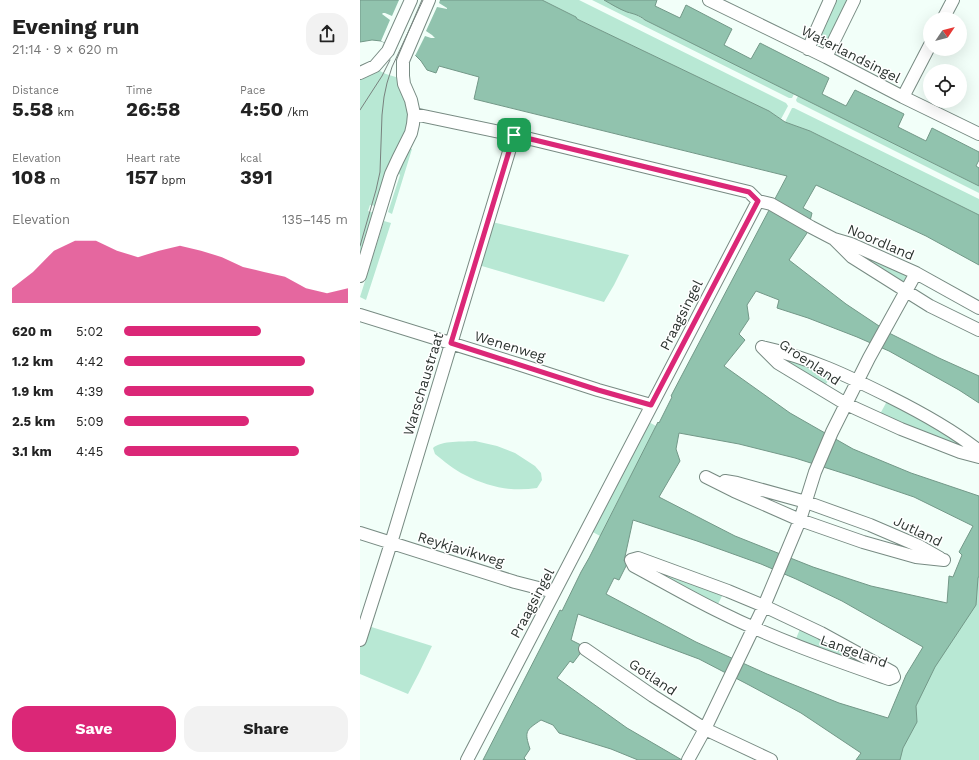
<!DOCTYPE html>
<meta charset="utf-8">
<style>
:root{--surface:#fff;--page:#f2f2f2;--text:#222;--muted:#767676;--accent:#db2777}
body{margin:0;font-family:"Work Sans",sans-serif;background:var(--page);color:var(--text);height:100vh;display:flex;flex-direction:column;font-size:15px;white-space:nowrap}
*{box-sizing:border-box;margin:0}
p{font-size:13px;color:var(--muted)}
.icon{flex:none;width:22px;height:22px;fill:none;stroke:currentColor;stroke-width:2;stroke-linecap:round;stroke-linejoin:round}
.map{position:relative;flex:1;overflow:hidden}
.panel{display:flex;flex-direction:column;background:var(--surface);width:360px}
.panel>*{flex:none}
.needle{width:26px;rotate:55deg}
.buttons{position:absolute;left:563px;top:12px;display:grid;gap:8px}
.buttons a{display:grid;place-items:center;width:44px;height:44px;border-radius:50%;background:var(--surface);box-shadow:0 4px 16px #0002;font-size:20px}
.pin{position:absolute;display:grid;place-items:center;width:34px;height:34px;color:#fff;margin:-17px;border-radius:8px;box-shadow:0 2px 6px #0006}
.round{display:grid;place-items:center;flex:none;width:42px;height:42px;border-radius:16px;background:var(--page)}
.summary{display:flex;align-items:center;justify-content:space-between;height:68px;padding:0 12px}
h1{font-size:22px;font-weight:700;line-height:30px}
.metrics{display:grid;grid-template-columns:repeat(3,1fr);gap:6px;height:68px;padding:4px 12px}
.metrics div{display:grid;align-content:center}
.metrics b{font-size:20px;font-weight:700}
.metrics small{font-size:11px;font-weight:400}
.metrics p{font-size:11px}
.chart{height:112px;padding:8px 12px}
.chart p{display:flex;justify-content:space-between}
.chart svg{width:100%;height:72px;margin-top:4px;fill:var(--accent);opacity:.7}
.action{display:flex;gap:8px;margin-top:auto;padding:8px 12px}
.action a{flex:1;height:46px;border-radius:16px;background:var(--accent);color:#fff;font-size:16px;font-weight:700;line-height:46px;text-align:center}
.action a+a{background:var(--page);color:var(--text)}
ul{padding:0 12px;list-style:none;font-size:13px}
li{display:grid;grid-template-columns:64px 48px 1fr;align-items:center;height:30px}
li i{height:10px;border-radius:5px;background:var(--accent)}
main{display:flex;flex:1;min-height:0}
.map>svg:first-child{display:block}
</style>
<main>
<section class="panel">
<div class="summary"><div><h1>Evening run</h1><p>21:14 · 9 × 620 m</p></div><a class="round"><svg class="icon" aria-label="share" viewBox="0 0 24 24"><path d="M12 15V3M7 8l5-5 5 5M5 13v7h14v-7"/></svg></a></div>
<div class="metrics">
<div><p>Distance</p><b>5.58<small> km</small></b></div>
<div><p>Time</p><b>26:58</b></div>
<div><p>Pace</p><b>4:50<small> /km</small></b></div>
</div>
<div class="metrics">
<div><p>Elevation</p><b>108<small> m</small></b></div>
<div><p>Heart rate</p><b>157<small> bpm</small></b></div>
<div><p>kcal</p><b>391</b></div>
</div>
<div class="chart"><p><span>Elevation</span>135–145 m</p>
<svg viewBox="0 0 160 44" preserveAspectRatio="none"><path d="M0 44V35L10 25L20 12L30 6L40 6L50 12L60 16L70 12L80 9L90 12L100 16L110 22L120 25L130 28L140 35L150 38L160 35V44z"/></svg>
</div>
<ul>
<li><b>620 m</b>5:02<i style="width:61%"></i></li>
<li><b>1.2 km</b>4:42<i style="width:81%"></i></li>
<li><b>1.9 km</b>4:39<i style="width:85%"></i></li>
<li><b>2.5 km</b>5:09<i style="width:56%"></i></li>
<li><b>3.1 km</b>4:45<i style="width:78%"></i></li>
</ul>
<div class="action"><a>Save</a><a>Share</a></div>
</section>
<div class="map">
<svg width="619" height="760" viewBox="0 0 619 760">
<rect width="100%" height="100%" fill="#f2fff9"/>
<!-- green -->
<path fill="#b8e8d4" d="M182,0h37l207,103 2,3 -7,13 -12,-8 -192,-92 -1,-2z
M232,0h12l24,12 7,2 10,6 149,74 -2,4h-3z
M475,0h15l-23,47 -11,-6z
M16,69l10,5 13,4 10,29 1,18 -34,81 -6,-1 -2,6 6,2 -14,45v-181z
M438,96l181,90v7l-182,-91 -1,-2z
M432,108h2l185,91v16l-169,-84 -25,-9z
M49,148l3,1 -20,65 -4,-2 12,-37 -3,-4z
M24,221l7,2 -25,77 -6,-3z
M128,221l141,34 -15,30 -10,17 -129,-38z
M489,250l55,21 3,5 -1,3 -3,3 -4,1z
M422,356l50,19 -8,12 -43,-29z
M528,402l38,20 44,28v2l-90,-38 6,-11z
M287,421l9,5 -56,110 -9,-5z
M115,441l22,5 18,7 20,13 6,7 1,7 -5,8c-25,4 -49,-1 -72,-13 -11,-5 -21,-14 -30,-21l-2,-6c9,-8 30,-6 42,-7z
M277,562l86,32 -6,12z
M619,563v197h-99z
M5,625l67,21 -13,27 -11,21 -48,-20v-34z
M440,629l40,19 49,27 -94,-34z"/>
<!-- water -->
<path fill="#91c3ae" stroke="#739888" fill-rule="evenodd" d="M0,0h182l34,17 1,2 192,92 16,11 25,9 169,84v50l-53,-29 -110,-51 -13,23 9,5 -5,20 -18,27 57,44 45,30 48,24 40,18v27l-20,-13 -70,-39 -32,-14 -49,-19 -31,-10 2,-8 -23,-9 -9,14 2,14 -10,15 6,6 -21,26 66,47 63,36 58,24 68,23v80l-1,2 -2,27 -41,62 -19,39 1,16 -14,26 -3,12h-44l5,-7 -60,-40 -52,-28 -50,-26 -121,-45 -7,26 14,7 -12,16 -3,-2 -13,17 70,50 55,32h-44l-27,-11 -52,-16 -6,-8 -12,-5c-15,10 -17,11 -11,29l-6,9 2,2h-43l77,-150 2,1 19,-39 8,-14 69,-136 1,1 13,-26 -1,-1 11,-21 105,-199 -313,-77 5,-22 -40,-11 -3,7 -9,-3 -6,-9 -7,-7 -33,-13 -9,-1 -12,2zM319,433l60,11 56,14 60,19 59,20 59,29 -14,26 3,3 -9,22 -4,-1 -2,27 -76,-17 -58,-19 -78,-31 -76,-39 21,-36 -4,-12zM273,520l64,21 64,23 35,15 46,22 81,46 -17,28 -18,43 -49,-15 -72,-29 -71,-32 -90,-48 8,-16 5,2 8,-16 -3,-3z
M244,0h53l-2,6 25,12 6,-13 46,24 -8,16 27,14 9,-16 69,35 -7,16 24,12 9,-16 49,24 -6,13 28,14 6,-13 47,24v8l-3,6 3,2v18l-334,-166c-6,-5 -11,-6 -18,-8 -8,-3 -16,-8 -23,-12z"/>
<!-- pier -->
<path fill="#f2fff9" d="M39,0h41l-1,3 8,5v1l-10,-2 -11,24 6,4 3,3h-4l-6,-2 -10,20 -34,-15 9,-21 -8,-6 1,-1h2l7,3z"/>
<g fill="none" stroke-linecap="round" stroke-linejoin="round">
<!-- minor casing -->
<g stroke="#788b83" stroke-width="14">
<path id="minor" d="M349,0l117,57 77,40 76,37
M583,19l10,-19
M448,49l22,-49
M466,57l28,-57
M0,73l15,-7 13,-15 23,-51
M543,97l27,-52
M54,114l100,21 235,57 9,9 -291,559
M398,201l13,3 40,23 23,12 17,5 65,29 63,35
M475,240l17,17 54,34 24,15 49,24
M0,276l31,-102 7,-15 13,-26 2,-9 1,-10 -3,-14 -7,-16 -1,-8v-15l26,-61
M0,315l161,50 77,25 53,15
M402,347l16,16 68,41 55,25 59,23 19,5
M402,347c46,10 86,29 128,50 30,15 63,33 89,54
M346,477l28,14 66,29 63,22 53,15 28,3
M365,481l12,2 69,19 64,23 49,21 21,12
M0,533l155,49 39,10
M278,558l90,33 36,15 57,27 71,39 2,5 -5,2c-57,-20 -115,-40 -169,-67 -29,-14 -58,-31 -86,-46l-3,-6z
M0,640l31,-97 123,-408
M225,649l68,47 52,33 66,31
M328,760l17,-31 59,-123 36,-86 15,-48 17,-40 37,-74 47,-85"/>
</g>
<!-- minor -->
<use href="#minor" stroke="#fff" stroke-width="12"/>
<!-- tram -->
<path stroke="#78827e" stroke-width="1" d="M0,110l22,-34 8,-16
M0,246l16,-56 4,-18 2,-57 2,-18 3,-14 5,-16 31,-67"/>
</g>
<g fill="none" stroke-linecap="round" stroke-linejoin="round">
<!-- route casing -->
<g stroke="#fff" stroke-width="8">
<path id="route" d="M154,135l235,57 9,9 -107,204 -53,-15 -147,-47z"/>
</g>
<!-- route -->
<use href="#route" stroke="#db2777" stroke-width="5"/>
</g>
<g text-anchor="middle" dominant-baseline="central" stroke-width="3" stroke-linejoin="round" paint-order="stroke">
<!-- street labels -->
<g font-size="14" fill="#2c3430" stroke="#fff">
<text transform="translate(491 54) rotate(27)">Waterlandsingel</text>
<text transform="translate(521 242) rotate(23)">Noordland</text>
<text transform="translate(321 315) rotate(-63)">Praagsingel</text>
<text transform="translate(150 346) rotate(17)">Wenenweg</text>
<text transform="translate(450 362) rotate(34)">Groenland</text>
<text transform="translate(63 384) rotate(-73)">Warschaustraat</text>
<text transform="translate(558 531) rotate(26)">Jutland</text>
<text transform="translate(101 549) rotate(17)">Reykjavikweg</text>
<text transform="translate(172 603) rotate(-62)">Praagsingel</text>
<text transform="translate(494 651) rotate(20)">Langeland</text>
<text transform="translate(293 677) rotate(34)">Gotland</text>
</g>
</g>
</svg>
<div class="buttons">
<a><svg class="needle" viewBox="-14 -14 28 28"><path d="M0-13l5 13h-10z" fill="#e53935"/><path d="M0 13l5-13h-10z" fill="#767676"/></svg></a>
<a><svg class="icon" aria-label="locate" viewBox="0 0 24 24"><circle cx="12" cy="12" r="6"/><path d="M12 2v4M12 18v4M2 12h4M18 12h4"/></svg></a>
</div>
<div class="pin" style="left:154px;top:135px;background:#1e9e55"><svg class="icon" aria-label="arrive" viewBox="0 0 24 24"><path d="M6 21V4h12l-3 4 3 4H6"/></svg></div>
</div>
</main>
